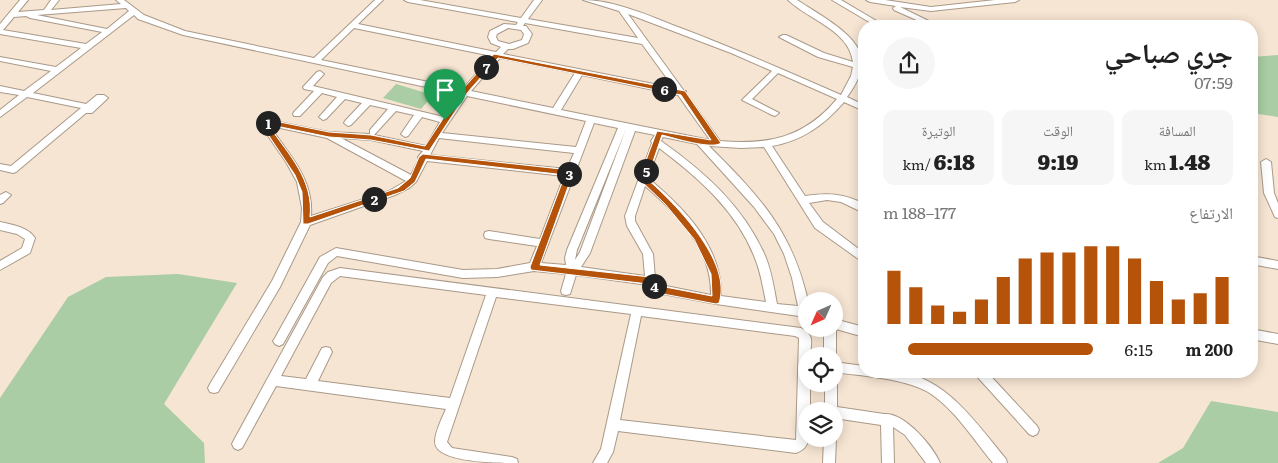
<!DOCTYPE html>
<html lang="ar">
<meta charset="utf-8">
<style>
:root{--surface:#fff;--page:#f6f6f6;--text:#222;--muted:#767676;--accent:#b45309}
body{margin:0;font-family:Literata,"Noto Naskh Arabic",serif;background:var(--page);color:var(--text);direction:rtl;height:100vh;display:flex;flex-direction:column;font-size:19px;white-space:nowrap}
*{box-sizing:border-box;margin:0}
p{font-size:16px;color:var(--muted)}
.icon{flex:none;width:28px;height:28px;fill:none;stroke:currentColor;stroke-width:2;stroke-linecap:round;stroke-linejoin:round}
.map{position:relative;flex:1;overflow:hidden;direction:ltr}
.panel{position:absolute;left:858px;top:20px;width:400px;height:358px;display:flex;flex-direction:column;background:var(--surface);border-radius:20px;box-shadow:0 2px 12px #0003;direction:rtl}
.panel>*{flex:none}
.needle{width:32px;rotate:225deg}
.buttons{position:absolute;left:798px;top:292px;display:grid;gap:10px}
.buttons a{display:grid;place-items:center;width:45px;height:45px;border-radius:50%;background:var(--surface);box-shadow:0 2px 12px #0003;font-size:25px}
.pin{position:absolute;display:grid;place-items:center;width:42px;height:42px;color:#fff;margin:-51px -21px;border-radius:50% 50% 50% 0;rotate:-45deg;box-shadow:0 0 5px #0007}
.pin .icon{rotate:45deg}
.km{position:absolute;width:25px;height:25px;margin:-12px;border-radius:50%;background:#222;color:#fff;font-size:14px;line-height:25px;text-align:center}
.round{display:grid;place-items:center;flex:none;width:52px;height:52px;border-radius:26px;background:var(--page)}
.overview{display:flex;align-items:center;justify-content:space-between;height:85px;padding:0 25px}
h1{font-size:28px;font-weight:800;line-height:38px}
.metrics{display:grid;grid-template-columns:repeat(3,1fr);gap:8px;height:85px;padding:5px 25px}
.metrics div{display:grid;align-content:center;border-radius:12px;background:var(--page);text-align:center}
.metrics b{font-size:21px;font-weight:800}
.metrics small{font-size:14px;font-weight:400}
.metrics p{font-size:14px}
.chart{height:140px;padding:10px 25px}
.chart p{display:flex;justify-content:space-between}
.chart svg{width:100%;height:90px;margin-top:5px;stroke:var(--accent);stroke-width:6}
ul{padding:0 25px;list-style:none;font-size:16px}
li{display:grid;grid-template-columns:80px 60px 1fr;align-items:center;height:38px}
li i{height:12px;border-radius:6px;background:var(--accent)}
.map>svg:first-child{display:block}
</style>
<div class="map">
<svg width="1278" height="463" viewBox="0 0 1278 463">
<rect width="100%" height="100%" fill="#f7e5d3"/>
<!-- green -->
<path fill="#aacda5" d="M1278,55v62l-27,-4v-56z
M396,84l37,11 -12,14 -38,-11z
M178,274l59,9 -73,121 40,39 1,20h-205v-65l68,-101 38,-20z
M1211,401l67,11v51h-120l25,-15z"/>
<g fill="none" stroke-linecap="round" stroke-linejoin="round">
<!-- minor casing -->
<g stroke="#a99988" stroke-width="2">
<path id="minor" d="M20,0h8l-10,12 26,-2 7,-10h8l-8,10 70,-6 -5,-4h8l20,15 41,16 129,27 61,-58h8l-25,24 138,28 5,-5 -10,-4 -3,-6 2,-6 14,-7 12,1 2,-3 -110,-20 -4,-2h16l101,18 13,-18h8l-14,19 110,19 -19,-27 -36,-11c31,0 67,16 95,27 55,21 109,44 163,68l10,-19 2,-9 -35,-10 -39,-20 4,-2h3l38,18 29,9c-4,-32 -44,-42 -65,-62h9c18,12 56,32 63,53 5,16 -4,32 -13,44l17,8v6l-20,-9c-20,23 -42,39 -72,44l33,50c22,-3 39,-3 59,8v9l-23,-11 -14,-2 -18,3 14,19 41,31v10l-49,-35 -51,-81 -23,1 -32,-2c50,50 83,84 99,155h-2v16l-90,-13 -58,-11 -8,-4 -2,-4 -72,-10 -6,19 -4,1 -4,-1 -1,-3 5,-17 -32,-3 -37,6 -34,1 -126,-22 -9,7 -45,81 -4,2 -4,-2 -2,-3 2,-3 45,-81 16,-9 127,22 34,-1 33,-6 7,-17 -48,-7 -4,-1 -1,-3 1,-3 4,-1 51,8 24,-63 -137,-15 -11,21 -7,6 -14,7 -85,30 -30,62 -62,105 -4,1 -4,-1 -2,-4 2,-4 62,-103 29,-59 1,-14 -5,-26 -11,-20 -24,-35 4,-6 3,-1 59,12 42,2v-4l18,-21 -18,-4 -19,20 -3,1 -4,-3 1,-2 17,-18 -17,-4 -19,20 -3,1 -4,-3 18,-20 -15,-4 -22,23h-6l-1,-2 1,-2 20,-21 -10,-2 -1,-2 14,-15 3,-1 4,3 -11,12 131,31 15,-23 -276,-59 -45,-16 -4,-4 -101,78 53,11 11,-9h7l4,3 -16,15h-6l-70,59 -3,1 -13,-3v-6l11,2 70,-58 -54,-11 -27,20v-7l19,-15 -19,-3v-6l24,5 27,-20 -51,-10v-4l56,10 25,-19 -81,-14v-10zM126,8l3,3 -22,18 -70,-14zM628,14l103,39 41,18 -30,29 30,15 3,1 4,-3 -27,-14 26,-26 59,26c-33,39 -68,46 -117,42l-34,-47v-3h-2zM26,16l4,2 72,14 -16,12 -83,-14 11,-13zM525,23l117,21 32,44 -171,-34 5,-5h5l15,-6 4,-9 -6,-8h-3zM354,28l138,28 -29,33 -142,-29zM508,28l13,2 3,4 -2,6 -13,4 -11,-3 -2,-4 1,-3zM500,58l75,15 -22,35 -82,-17zM582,75l96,20 32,45 -149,-30zM467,96l119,25 -10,26 -134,-14zM396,111l18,4 -13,19 4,3 3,-1 14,-19 18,5 -14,24 -52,-11zM594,123l24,5 -51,122 -2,8 1,7 -25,-2zM271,126l56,12 79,43 -17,10 -78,25c2,-26 -10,-47 -25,-67 -5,-8 -12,-15 -15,-23zM626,129l-46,123 -5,8 2,-10zM635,131l20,4 -4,6 1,2 -27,73 2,10 16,28 2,22 -64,-9 9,-14zM663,137l34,7 57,63 20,27 10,20 8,24 6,28 -21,-2c-3,-15 -5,-31 -11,-46 -21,-50 -61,-86 -105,-117zM341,138l30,2 52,11 -5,6 1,2 -8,16zM439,138l135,15 -7,16 -137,-14zM659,148c40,30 80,65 97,113 5,13 7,27 10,41l-45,-6c1,-50 -37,-88 -73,-118zM645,186c33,28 67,63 66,109l-50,-10 -6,-7 -2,-24 -18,-33v-5z
M832,0h9l44,26h-9z
M866,0h19l46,7 64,-7h24l-4,2 -84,9 -31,-4 39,19h-9l-36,-16 -1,-2 3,-2 -26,-4z
M1266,159l5,3 3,31 4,10v15l-3,-1 -11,-24 -3,-31z
M6,192l5,3 -8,8 -3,1v-9z
M0,222c13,3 28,5 35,16l-5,15 -30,17v-9l22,-13 3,-9 -8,-5 -17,-4z
M1251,256l27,5v8l-27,-5z
M340,268l461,60c14,8 10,13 9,28h-4v28h4v27h-4v28h3c-3,8 -5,11 -13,14l-178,-22 -5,21 -6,11h-14l8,-14 30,-135 -135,-17 -49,145 5,6 60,9 5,2 1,4c-19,0 -83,0 -83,-21 0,-10 7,-24 11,-33l-170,-23 -34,62 -4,2 -4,-2 -2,-4 2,-4 89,-163 5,-5zM340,276l146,19 -36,103 -132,-17 14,-29 -2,-4 -4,-1 -4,1 -16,31 -25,-3 50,-93zM641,316l154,20 4,2 -3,102 -176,-20z
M834,319l30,8v10l-28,-8v27l-2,4v-4h-10v-27h10z
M1251,329l27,5v10l-27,-5z
M834,362l30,4v5c10,0 20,-1 30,0 52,5 81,51 112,88l1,4h-14c-20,-24 -38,-54 -65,-71 -25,-14 -66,-16 -94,-20z
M972,371h14l51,55 2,4 -2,4 -4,2 -4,-2z
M834,380l3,4v23l47,7c20,-2 49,32 56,49h-14l-21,-28 -12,-8 1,36h-12l-1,-38 -47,-7v-7h-9v-27h9z
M834,434l2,5 -1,24h-12l1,-24h10z"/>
</g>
<!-- minor -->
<use href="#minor" fill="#fff" fill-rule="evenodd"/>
</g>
<!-- route -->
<path fill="#b45309" stroke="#fff" fill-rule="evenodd" d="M494,54l191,37 36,52c-9,7 -47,-5 -59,-8l-15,44c28,24 86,83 72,124l-3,1 -58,-11 -8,-5 -2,-4 -117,-14 -1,-3 35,-92 -139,-16 -11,23 -11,9 -96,33h-5l-1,-32 -7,-17 -32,-48v-3l7,-4 59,12 42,3 54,11 37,-56zM498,58l183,37 30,45 -54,-9 -18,48 26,25 29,35 17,35 1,22 -52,-10 -10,-9 -110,-12 33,-92 -3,-3 -147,-16 -4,3 -9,21 -12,10 -88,29c4,-37 -21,-62 -41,-91l2,-1 58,12 42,3 58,11 38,-58z"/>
</svg>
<div class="buttons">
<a><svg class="needle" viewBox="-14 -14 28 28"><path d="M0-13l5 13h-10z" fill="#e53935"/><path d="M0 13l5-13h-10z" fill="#767676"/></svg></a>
<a><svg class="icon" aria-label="locate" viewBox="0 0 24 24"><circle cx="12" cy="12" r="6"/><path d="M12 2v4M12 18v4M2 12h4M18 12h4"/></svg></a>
<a><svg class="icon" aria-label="layers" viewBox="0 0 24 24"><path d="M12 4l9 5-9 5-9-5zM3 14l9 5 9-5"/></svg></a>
</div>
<div class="pin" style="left:445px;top:120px;background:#1e9e55"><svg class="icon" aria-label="arrive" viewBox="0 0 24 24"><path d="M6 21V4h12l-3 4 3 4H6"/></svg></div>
<b class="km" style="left:268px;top:123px">1</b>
<b class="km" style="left:374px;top:199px">2</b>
<b class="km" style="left:569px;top:174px">3</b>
<b class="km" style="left:654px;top:286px">4</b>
<b class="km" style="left:646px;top:171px">5</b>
<b class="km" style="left:664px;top:89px">6</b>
<b class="km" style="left:486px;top:67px">7</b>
<section class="panel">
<div class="overview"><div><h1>جري صباحي</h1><p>07:59</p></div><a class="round"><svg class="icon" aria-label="share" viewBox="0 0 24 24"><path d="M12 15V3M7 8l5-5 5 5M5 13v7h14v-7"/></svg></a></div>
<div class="metrics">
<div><p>المسافة</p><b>1.48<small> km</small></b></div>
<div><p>الوقت</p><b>9:19</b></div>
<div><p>الوتيرة</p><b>6:18<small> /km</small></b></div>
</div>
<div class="chart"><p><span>الارتفاع</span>177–188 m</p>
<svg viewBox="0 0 160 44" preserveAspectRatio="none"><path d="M5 44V18M15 44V26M25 44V35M35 44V38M45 44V32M55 44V21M65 44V12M75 44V9M85 44V9M95 44V6M105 44V6M115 44V12M125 44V23M135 44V32M145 44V29M155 44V21"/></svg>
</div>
<ul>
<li><b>200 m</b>6:15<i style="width:88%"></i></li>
</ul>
</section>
</div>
